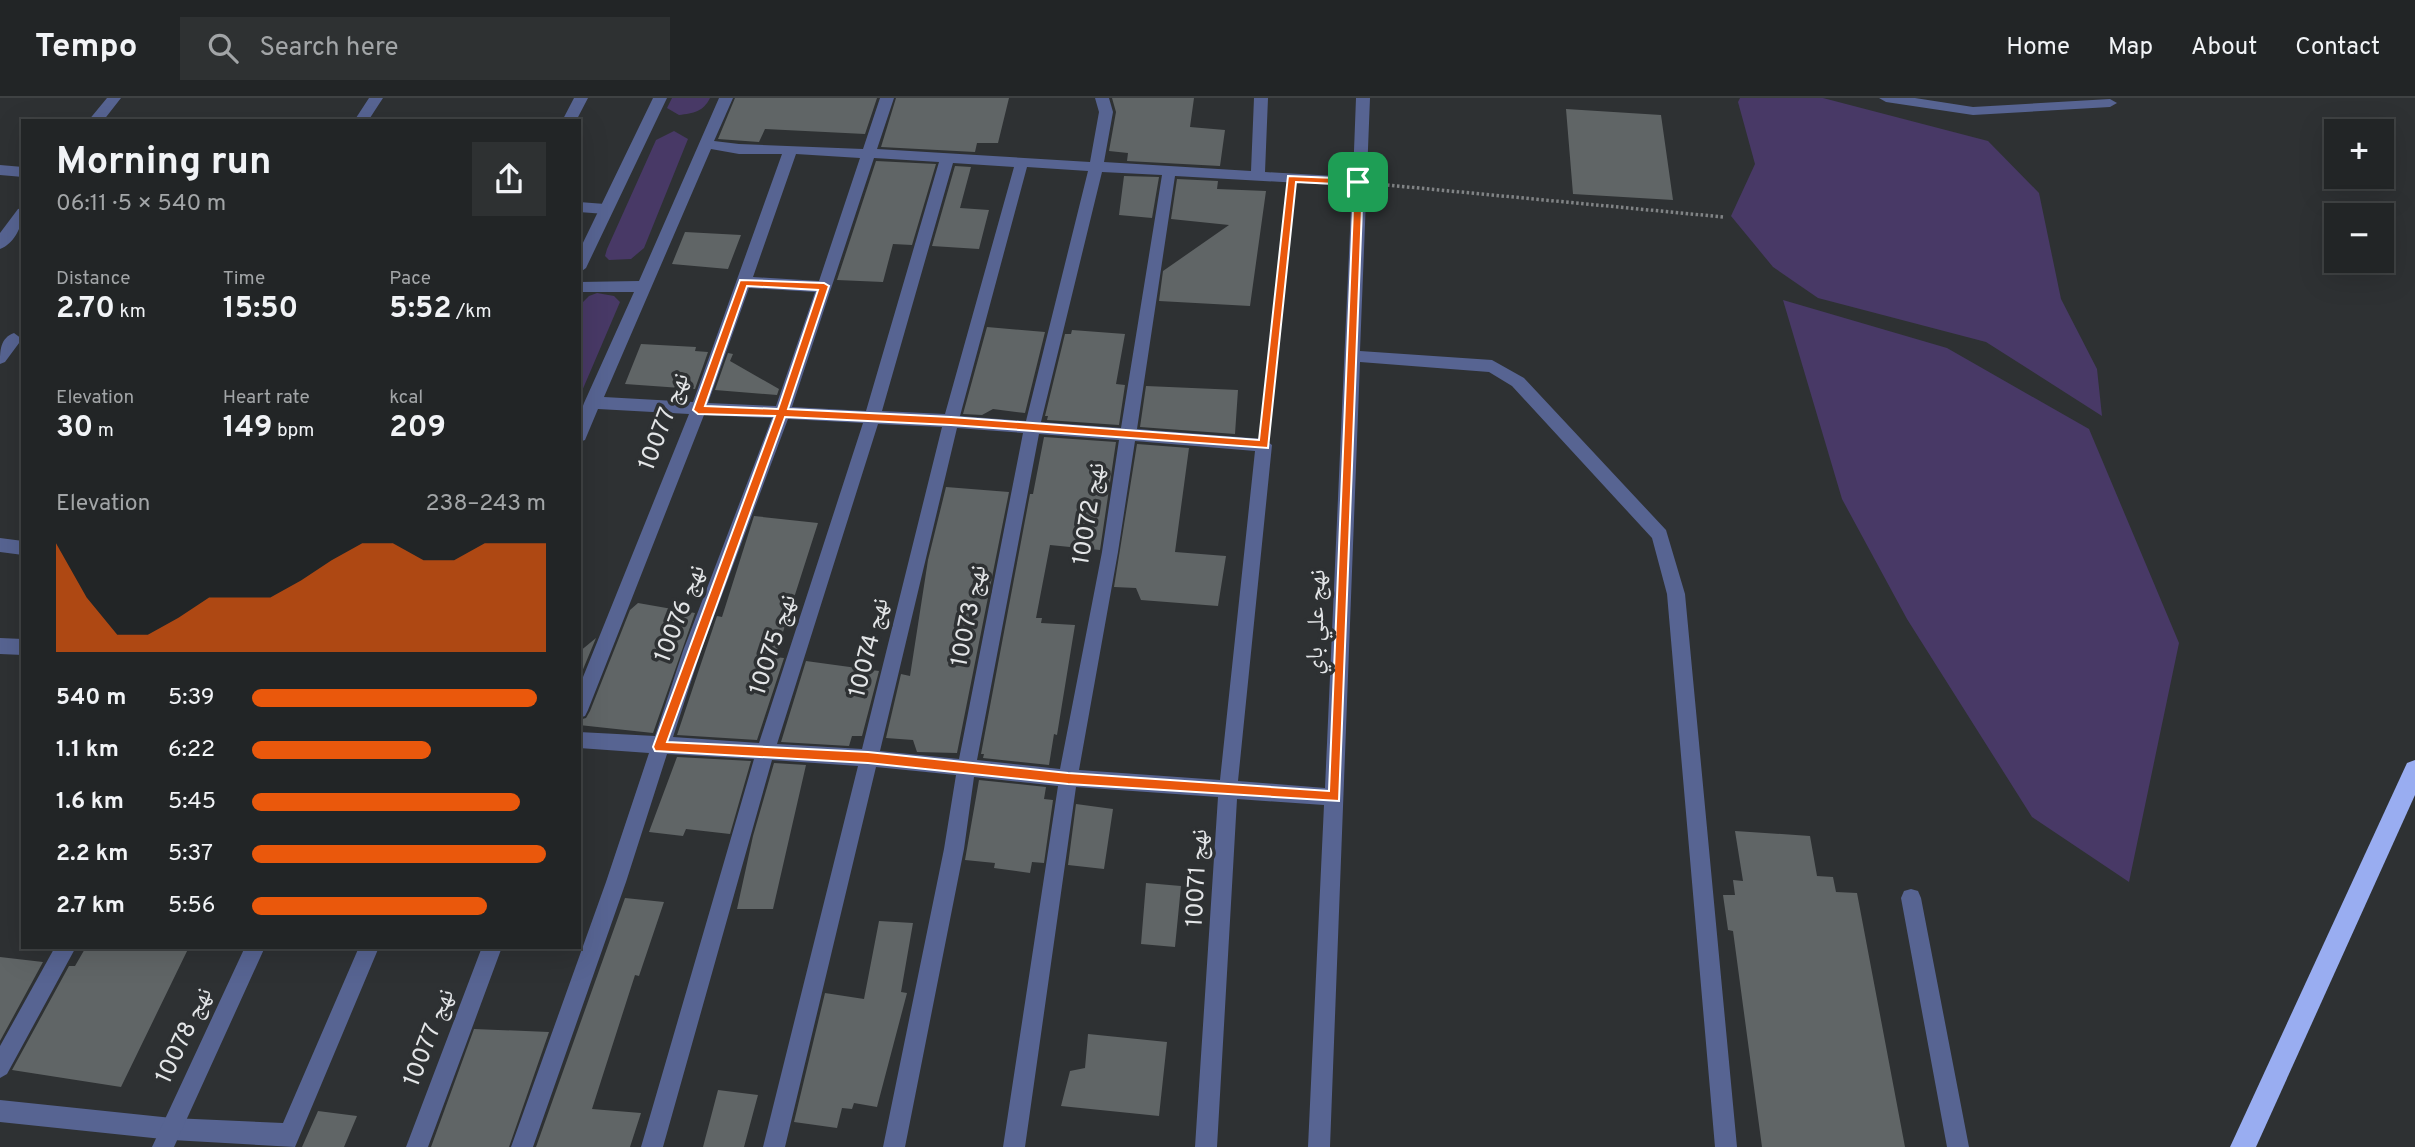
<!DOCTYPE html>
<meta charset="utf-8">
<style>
:root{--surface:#222526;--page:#2e3132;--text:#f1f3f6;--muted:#a2a5a7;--line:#3f4243;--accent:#ea580c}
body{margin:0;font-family:Overpass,"Noto Naskh Arabic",sans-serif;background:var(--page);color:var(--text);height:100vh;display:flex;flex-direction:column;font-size:26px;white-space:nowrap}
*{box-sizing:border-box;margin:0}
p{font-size:23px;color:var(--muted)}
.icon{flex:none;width:38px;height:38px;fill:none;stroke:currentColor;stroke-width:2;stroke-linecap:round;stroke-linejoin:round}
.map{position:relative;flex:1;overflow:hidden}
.side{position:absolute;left:21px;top:21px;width:560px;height:830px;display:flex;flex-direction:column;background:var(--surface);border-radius:0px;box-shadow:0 7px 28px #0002,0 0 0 2px var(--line)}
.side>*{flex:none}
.buttons{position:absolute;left:2324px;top:21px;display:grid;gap:14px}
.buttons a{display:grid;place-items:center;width:70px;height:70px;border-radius:0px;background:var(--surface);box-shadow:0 7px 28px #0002,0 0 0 2px var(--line);font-size:35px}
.pin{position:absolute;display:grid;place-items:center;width:60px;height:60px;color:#fff;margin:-30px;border-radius:14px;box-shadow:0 4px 10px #0006}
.round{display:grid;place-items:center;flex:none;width:74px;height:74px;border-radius:0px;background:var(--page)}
.overview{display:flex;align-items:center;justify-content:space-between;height:119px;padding:0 35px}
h1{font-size:38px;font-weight:700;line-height:52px}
.metrics{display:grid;grid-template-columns:repeat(3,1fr);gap:10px;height:119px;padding:7px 35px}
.metrics div{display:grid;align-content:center}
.metrics b{font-size:30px;font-weight:700}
.metrics small{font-size:19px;font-weight:400}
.metrics p{font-size:19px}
.chart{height:196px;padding:14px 35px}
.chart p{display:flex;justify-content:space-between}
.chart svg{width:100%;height:126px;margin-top:7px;fill:var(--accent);opacity:.7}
ul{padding:0 35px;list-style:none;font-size:23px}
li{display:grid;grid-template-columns:112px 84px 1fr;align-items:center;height:52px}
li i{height:18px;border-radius:9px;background:var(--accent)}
header{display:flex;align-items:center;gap:42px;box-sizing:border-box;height:98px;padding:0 35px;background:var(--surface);border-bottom:2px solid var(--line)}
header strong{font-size:33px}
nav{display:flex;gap:38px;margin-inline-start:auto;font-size:24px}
.search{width:490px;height:63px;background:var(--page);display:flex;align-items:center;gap:18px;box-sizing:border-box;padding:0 24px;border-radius:0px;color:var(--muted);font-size:26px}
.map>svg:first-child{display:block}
</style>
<header>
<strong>Tempo</strong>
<div class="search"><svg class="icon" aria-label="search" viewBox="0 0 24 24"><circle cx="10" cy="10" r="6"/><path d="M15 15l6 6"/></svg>Search here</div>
<nav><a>Home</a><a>Map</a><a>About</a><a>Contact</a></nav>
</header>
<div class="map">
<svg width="2415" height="1049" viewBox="0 0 2415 1049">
<rect width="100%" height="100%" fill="#2e3133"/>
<!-- green -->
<path fill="#483966" d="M672,0h38c-7,14 -16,15 -31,17l-12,-7z
M1740,0h83l165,43 51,52 22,106 36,70 5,47 -116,-74 -168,-44 -45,-31 -42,-51 24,-52 -17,-62z
M674,33l14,8 -44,109 -13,11 -22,1 -4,-4 2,-7 49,-109z
M597,195l17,3 6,6 -41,96v-92l10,-10z
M1783,202l164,48 142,81 90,214 -50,239 -97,-65 -125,-198 -65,-120z"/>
<!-- building -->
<path fill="#606566" d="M735,0h142l-12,36 -100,-5 -6,13 -41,-3z
M896,0h113l-11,45h-21l-2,9 -94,-5z
M1112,0h82l-4,29 35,3 -5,36 -93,-5 1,-8 -19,-2 7,-39z
M1566,11l95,6 12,85 -100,-6z
M876,63l60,3 -24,81 -19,-1 -10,38 -46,-2z
M955,68l16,1 -11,41 29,2 -10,39 -47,-3z
M1124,78l35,1 -7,41 -33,-3z
M1177,81l41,2 -1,8 49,2 -16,115 -91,-5 4,-30 66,-46 -58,-6z
M685,134l56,3 -13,34 -56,-5z
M987,229l58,5 -20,81 -32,-4 -11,6 -19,-1z
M1072,232l53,4 -9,50 9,1 -6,40 -72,-5 1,-4h-3l20,-82h6z
M641,246l55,3 -1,4 13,1 -13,37 -70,-5z
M728,255l5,1 -3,7 49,28 -2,6 -62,-5z
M1146,288l92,4 -3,44 -95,-7z
M1044,339l72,5 -16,108 -50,-5 -14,73h6l-1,5 34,2 -18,110 -3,-1 -5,31 -66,-7 1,-4h-3l49,-260h3z
M1137,346l52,4 -14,104 51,4 -8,50 -77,-6 -5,-12 -22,-1z
M946,389l63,5 -52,261 -40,-1 -4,-12 -27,-2 15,-64 9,2 18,-116z
M754,418l64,7 -43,134 9,1 -27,82 -80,-5 40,-119 5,1z
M638,505l57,10 -42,120 -74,-8v-5l7,-2 4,-7 40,-101z
M596,540l-17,41v-27z
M806,563l73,10 -17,65h-10l-3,10 -68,-4z
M677,659l74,4 -21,73 -44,-5 -3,7 -34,-4z
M774,665l32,2 -33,144h-36l16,-73z
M979,682l67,7 -2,12 9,1 -9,63 -12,-1 -2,11 -36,-5 1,-5 -30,-3z
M1076,706l37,5 -9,60 -36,-4z
M1735,733l75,5 7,40 16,1 3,15 21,1 48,254h-143l-29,-216 -5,-1 -5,-35h12l-2,-15 10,1z
M1146,785l35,3 -6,61 -34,-3z
M625,800l39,4 -25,74 -4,-1 -43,134 49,4 -11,34h-94z
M879,823l34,2 -12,69 6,1 -30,114 -23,-4 -2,6 -10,-1 -5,20 -43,-6 31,-129 39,6z
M86,849h103l-68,140 -109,-17 57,-104h6z
M0,859l43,5 -43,79z
M474,931l75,3 -40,115h-78z
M1088,936l79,8 -8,74 -98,-10 9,-35 15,-3z
M718,992l40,5 -14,52h-41z
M318,1013l39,5 -13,31h-42z"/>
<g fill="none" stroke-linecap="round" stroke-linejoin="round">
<!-- path -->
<path stroke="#808385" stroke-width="3.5" stroke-dasharray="2.5 2.5" stroke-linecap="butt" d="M1387,87l336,32
M1267,320l22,-214"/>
<!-- minor -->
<path fill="#576492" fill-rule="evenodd" d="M107,0h14l-18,23h-15z
M369,0h14l-15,23h-14z
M574,0h14l-12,23h-14z
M719,0h14l-19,43 25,3 124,5 17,-51h14l-17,51 213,13 9,-50 -4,-14h14l4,14 -9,50 147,9 3,-73h14l-3,74 88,5 3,-79h14l-10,253 132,9 32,18 142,152 19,64 52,553h-22l-48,-553 -15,-56 -140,-152 -23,-14 -129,-10 -30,785h-22l16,-342 -87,-6 -20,348h-22l23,-350 -142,-10 -51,360h-22l55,-361 -84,-9 -10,72 -59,298h-22l61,-298 12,-74 -80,-8 -91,380h-22l95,-381 -86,-6 -109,387h-22l113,-388 -87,-5 -41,128 -93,265h-22l95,-265 43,-129 -70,-5v-16l76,4 28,-85 89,-233 -68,-3 -116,295 -3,6 -6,2v-31l110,-273 -91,-5 -13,31 -6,2v-25l5,-14 50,-111h-55v-10l60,-1zM711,51l28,5h43l-89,248 -89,-5zM796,56l64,4 -41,123 -66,-4zM874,60l65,4 -73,249 -74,-4zM953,65l61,4 -69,247 -63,-3zM1027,69l61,4 -62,250 -66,-5zM1102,74l60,3 -41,253 -80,-6zM1175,78l177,10 -27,602 -87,-7 34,-336 -8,-6 -127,-10zM749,190l66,4 -39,114 -68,-3zM788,321l75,4 -104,320 -86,-6 28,-86zM878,326l64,3 -80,322 -85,-5zM957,330l66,5 -64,326 -79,-8zM1039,336l80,6 -17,112 -42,217 -83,-9zM1135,343l120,10 -35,329 -141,-10 39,-218z
M1879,0h36l58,9 137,-8 7,4 -7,4 -137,8 -87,-13z
M0,67l23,2v10l-23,-2z
M579,104l26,2 7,5 -7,5 -26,-2z
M23,110c0,16 -7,35 -23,41v-16l18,-24z
M14,235l8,6 -17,23 -5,2c0,-13 0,-26 14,-31z
M0,440l23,3v14l-23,-3z
M0,540l23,1v16l-23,-1z
M1911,791l7,2 3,7 48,249h-22l-46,-249 3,-7z
M55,849h21l-69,127 -7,4v-32z
M359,849h20l-84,200 -123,-7 -172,-18v-22l172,18 111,5z
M482,849h20l-74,200h-22z"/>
<!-- tertiary -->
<path fill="#576492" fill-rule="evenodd" d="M653,0h14l-81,170 -7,5v-22z
M245,849h20l-91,200h-22z"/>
<!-- motorway -->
<path fill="#99adf1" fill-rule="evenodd" d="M2415,662v35l-159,352h-26l177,-384z"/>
</g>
<!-- route -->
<path fill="#ea580c" stroke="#fff" stroke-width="2" fill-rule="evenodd" d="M1288,78l70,3 5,3 -24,619 -271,-17 -200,-21 -213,-12 -2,-4 122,-331 -77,-2 -5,-4 47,-130 84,3 5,3 -41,123 163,8 308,23zM1296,84l58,3 -25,606 -261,-18 -200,-21 -201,-10 118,-325 166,8 317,23zM747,188l71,4 -40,119 -73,-3z"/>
<g text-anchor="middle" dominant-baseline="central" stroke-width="7" stroke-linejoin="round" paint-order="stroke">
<!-- street labels -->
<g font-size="24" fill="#e3e5e7" stroke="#2e3133">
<text transform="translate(665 324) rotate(-69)">نهج 10077</text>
<text transform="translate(1090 416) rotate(-81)">نهج 10072</text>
<text transform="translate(681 516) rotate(-69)">نهج 10076</text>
<text transform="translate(970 518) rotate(-79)">نهج 10073</text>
<text transform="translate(1317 524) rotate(-88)">نهج علي باي</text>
<text transform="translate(774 547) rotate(-72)">نهج 10075</text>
<text transform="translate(870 550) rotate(-76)">نهج 10074</text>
<text transform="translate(1198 780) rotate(-87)">نهج 10071</text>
<text transform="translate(185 938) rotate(-65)">نهج 10078</text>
<text transform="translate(430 940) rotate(-69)">نهج 10077</text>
</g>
</g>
</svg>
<div class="buttons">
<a>+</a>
<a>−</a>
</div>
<div class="pin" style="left:1358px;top:84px;background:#1e9e55"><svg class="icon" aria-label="arrive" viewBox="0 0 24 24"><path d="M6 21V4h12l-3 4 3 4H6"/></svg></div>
<section class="side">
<div class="overview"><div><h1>Morning run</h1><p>06:11 · 5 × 540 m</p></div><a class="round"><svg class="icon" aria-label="share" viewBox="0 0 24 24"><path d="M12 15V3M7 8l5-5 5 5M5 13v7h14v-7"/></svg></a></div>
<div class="metrics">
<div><p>Distance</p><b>2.70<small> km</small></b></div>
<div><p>Time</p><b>15:50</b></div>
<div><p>Pace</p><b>5:52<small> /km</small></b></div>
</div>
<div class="metrics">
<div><p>Elevation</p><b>30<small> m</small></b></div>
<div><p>Heart rate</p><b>149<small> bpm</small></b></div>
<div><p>kcal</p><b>209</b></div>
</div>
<div class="chart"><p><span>Elevation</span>238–243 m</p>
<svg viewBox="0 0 160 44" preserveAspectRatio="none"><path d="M0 44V6L10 25L20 38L30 38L40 32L50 25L60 25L70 25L80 19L90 12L100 6L110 6L120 12L130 12L140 6L150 6L160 6V44z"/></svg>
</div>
<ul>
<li><b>540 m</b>5:39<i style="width:97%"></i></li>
<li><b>1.1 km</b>6:22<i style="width:61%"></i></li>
<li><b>1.6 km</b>5:45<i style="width:91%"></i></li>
<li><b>2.2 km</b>5:37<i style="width:100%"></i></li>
<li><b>2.7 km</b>5:56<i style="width:80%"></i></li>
</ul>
</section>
</div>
